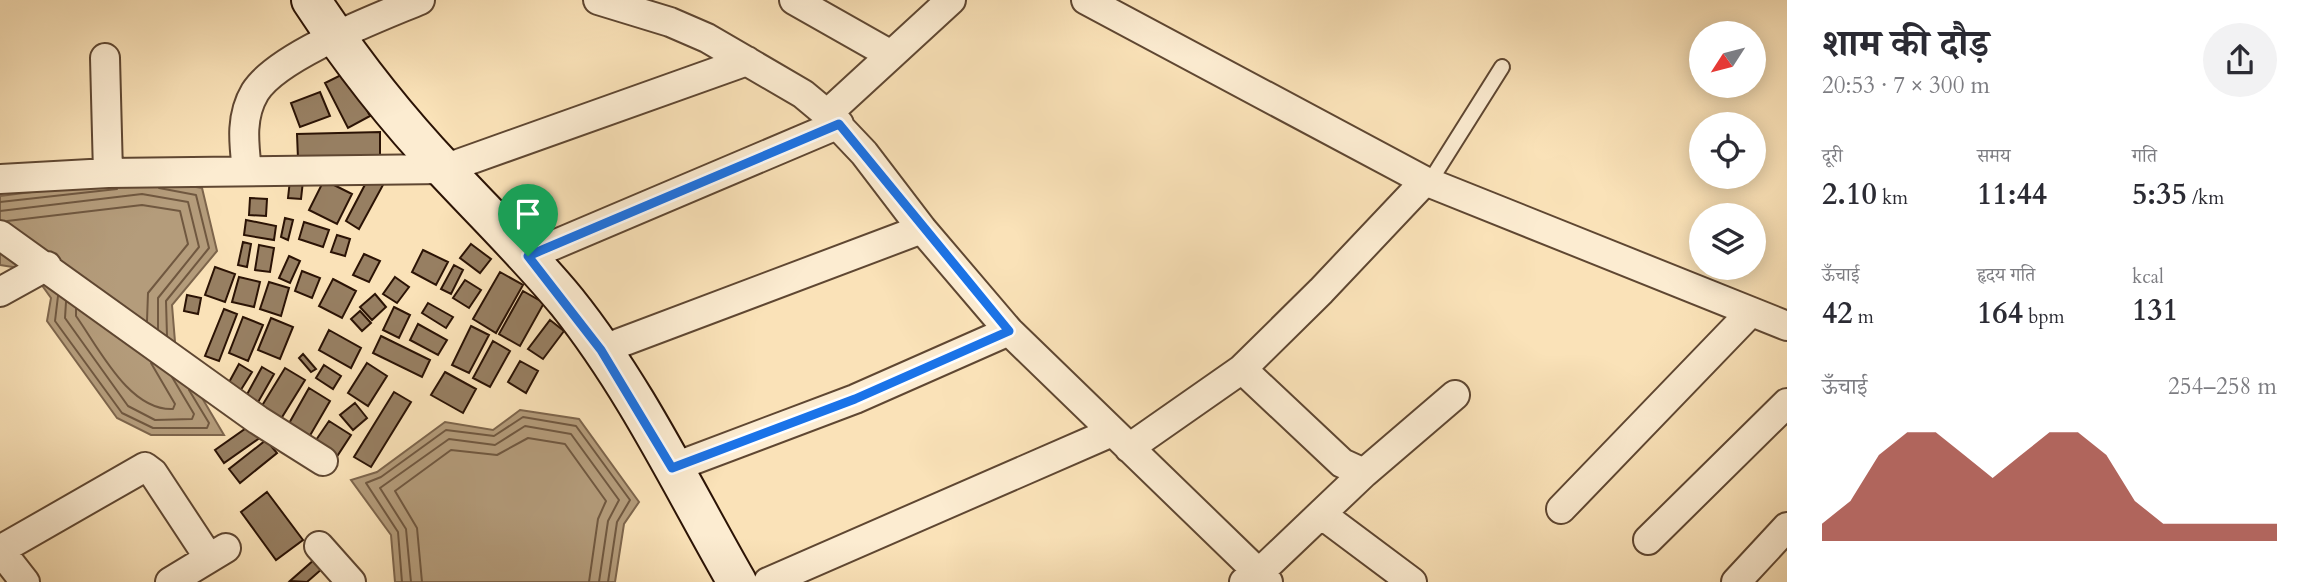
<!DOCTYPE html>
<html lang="hi">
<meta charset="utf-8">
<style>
:root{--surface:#fff;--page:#f2f2f3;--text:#2b2b33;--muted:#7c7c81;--accent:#8f2418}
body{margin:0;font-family:Cardo,"Noto Serif Devanagari",serif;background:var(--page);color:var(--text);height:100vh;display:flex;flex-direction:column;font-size:26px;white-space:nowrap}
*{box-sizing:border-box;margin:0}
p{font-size:23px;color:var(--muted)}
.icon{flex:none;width:38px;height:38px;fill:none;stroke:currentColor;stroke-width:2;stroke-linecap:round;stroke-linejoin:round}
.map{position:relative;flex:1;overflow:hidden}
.drawer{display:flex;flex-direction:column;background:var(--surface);width:525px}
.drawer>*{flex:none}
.needle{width:46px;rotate:234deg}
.fabs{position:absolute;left:1689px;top:21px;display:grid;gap:14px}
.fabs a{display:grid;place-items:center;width:77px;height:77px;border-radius:50%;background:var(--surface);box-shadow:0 4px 18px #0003;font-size:35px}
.pin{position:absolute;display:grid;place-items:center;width:60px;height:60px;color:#fff;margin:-72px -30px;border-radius:50% 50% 50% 0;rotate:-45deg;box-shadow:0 0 7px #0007}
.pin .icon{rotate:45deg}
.round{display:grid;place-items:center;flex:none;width:74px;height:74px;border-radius:37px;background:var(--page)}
.headline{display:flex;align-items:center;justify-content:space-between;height:119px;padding:0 35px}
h1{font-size:38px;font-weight:700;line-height:52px}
.figures{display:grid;grid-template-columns:repeat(3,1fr);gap:10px;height:119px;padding:7px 35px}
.figures div{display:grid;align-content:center}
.figures b{font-size:30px;font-weight:700}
.figures small{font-size:19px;font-weight:400}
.figures p{font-size:19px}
.chart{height:196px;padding:14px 35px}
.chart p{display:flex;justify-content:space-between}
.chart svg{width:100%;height:126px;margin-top:7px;fill:var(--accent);opacity:.7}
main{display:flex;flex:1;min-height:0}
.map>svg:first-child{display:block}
</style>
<main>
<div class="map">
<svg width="1787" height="582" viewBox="0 0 1787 582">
<rect width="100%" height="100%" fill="#fae2b8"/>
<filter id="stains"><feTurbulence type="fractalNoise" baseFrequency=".00286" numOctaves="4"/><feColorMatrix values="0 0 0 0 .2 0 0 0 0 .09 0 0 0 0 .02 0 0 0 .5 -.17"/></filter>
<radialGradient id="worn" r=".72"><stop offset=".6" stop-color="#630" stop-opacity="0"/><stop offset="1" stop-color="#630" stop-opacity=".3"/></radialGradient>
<!-- water -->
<path fill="#b49c7b" stroke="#7d654c" stroke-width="2" d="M143,178l59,10 15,63 -45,54 4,49 48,81h-73l-34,-17 -70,-97 4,-23 -20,-28 -31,-5v-69z
M520,410l59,9 60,83 -15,22 -9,58h-220l-4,-47 -40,-55 26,-8 68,-50 48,8z"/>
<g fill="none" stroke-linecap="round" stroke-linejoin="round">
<!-- shore -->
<path stroke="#705840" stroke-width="2" d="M159,188l37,7 13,53 -43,53 1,35
M0,202l117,-13
M0,211l142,-17 46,8 11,45 -41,51v31
M7,221l135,-16 38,6 8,33 -40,49 -1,28
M58,296l-3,25 67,92 31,15h54l2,-5 -20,-33
M66,302l-1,16 63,88 27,14 37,-1 2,-5 -22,-37
M76,309v7c23,32 53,95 97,93l2,-5 -24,-41
M402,582l-4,-50 -32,-49 15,-6 65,-47 48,6 29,-19 53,9 54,74 -13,22 -9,60
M411,582l-5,-53 -26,-41 69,-49 46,6 30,-19 46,8 48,66 -11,21 -9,61
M422,582l-5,-54 -22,-37 56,-41 46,5 31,-17 37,6 41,57 -8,18 -9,63"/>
</g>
<!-- building -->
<path fill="#977f62" stroke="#2b1305" stroke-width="2" d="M347,72l23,44 -22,12 -23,-45z
M320,92l10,24 -30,11 -9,-24z
M380,132v25l-82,2 -1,-25z
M369,177l14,8 -24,44 -13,-8z
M290,180l13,1 -2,18 -13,-1z
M324,180l28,14 -15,30 -28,-14z
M250,198l17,1 -1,17 -17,-1z
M285,218l8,2 -5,20 -7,-3z
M246,220l30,6 -2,14 -30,-5z
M304,222l25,8 -6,17 -24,-8z
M337,235l13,4 -5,17 -14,-4z
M243,242l8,2 -4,23 -9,-2z
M471,244l20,15 -11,14 -20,-15z
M259,245l15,3 -4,24 -15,-2z
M423,250l25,12 -12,23 -24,-13z
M364,254l16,7 -11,21 -16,-7z
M289,256l11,5 -10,22 -11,-5z
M454,265l9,5 -12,24 -10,-5z
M215,267l20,7 -10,28 -20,-7z
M302,271l18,7 -8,20 -17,-7z
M500,272l23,13 -27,48 -23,-14z
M239,277l21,5 -6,25 -22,-5z
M395,277l14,10 -12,16 -14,-9z
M333,279l23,12 -14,27 -23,-12z
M465,280l16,10 -12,18 -16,-10z
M269,282l20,6 -8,28 -21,-7z
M523,291l21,12 -24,43 -21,-12z
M375,294l11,13 -14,13 -12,-13z
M187,295l14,3 -3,16 -14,-3z
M428,303l25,14 -7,11 -24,-15z
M394,307l16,8 -11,23 -16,-8z
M224,309l13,5 -18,47 -14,-5z
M360,311l11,12 -9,8 -11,-12z
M243,317l20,8 -15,36 -19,-8z
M271,318l22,9 -13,32 -22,-9z
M550,320l14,11 -21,28 -15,-10z
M418,324l29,16 -9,15 -28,-15z
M471,326l18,9 -20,38 -17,-8z
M329,330l32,18 -10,20 -32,-18z
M381,336l49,24 -8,17 -49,-24z
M493,341l17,10 -20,36 -17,-9z
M303,354l13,15 -5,3 -12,-14z
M520,361l18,10 -12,22 -18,-11z
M367,363l20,13 -19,30 -20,-13z
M239,364l13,8 -13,21 -12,-7z
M324,365l17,11 -8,13 -17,-11z
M262,367l12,7 -17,30 -12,-6z
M285,368l20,12 -26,42 -19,-13z
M445,372l31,17 -13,24 -32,-18z
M309,388l21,13 -22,38 -21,-12z
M394,392l17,10 -40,65 -17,-10z
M355,403l12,15 -14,12 -13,-15z
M329,421l22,14 -17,26 -22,-15z
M252,424l9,13 -37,26 -9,-13z
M266,440l11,13 -37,30 -11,-14z
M267,492l36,48 -27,20 -35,-48z
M315,559l8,9 -16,14 -17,-1z"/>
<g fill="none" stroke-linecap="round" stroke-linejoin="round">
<!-- lane casing -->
<g stroke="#5f4732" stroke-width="18">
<path id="lane" d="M1429,183l73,-116"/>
</g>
<!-- street casing -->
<g stroke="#5f4732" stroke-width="32">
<path id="street" d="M598,0l72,22 37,16 96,56 24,20 37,39 58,76 87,102 259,251
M794,0l97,55
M1086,0l339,181 362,145
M105,58l3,115
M827,114l124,-114
M247,171c-3,-27 -7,-54 8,-79 23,-37 125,-75 165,-92
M0,179l108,-6 336,-4 303,-108
M0,235l258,185 65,41
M528,256l311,-132
M0,292l47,-26
M601,350l321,-121
M1242,369l100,94 22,10
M1129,448l113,-79 79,-78 104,-110
M672,468l183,-69 154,-68
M1561,509l190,-197
M1321,514l91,68
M1648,540l139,-137
M319,546l32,36
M0,550l145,-83 8,6 56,85
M0,550l25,32
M170,582l56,-34
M768,582l344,-150
M1244,582l15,-9 105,-100 91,-78
M1736,582l51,-55"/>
</g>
<!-- secondary casing -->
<g stroke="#2b1305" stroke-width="42">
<path id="secondary" d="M311,0c40,61 84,117 134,170 41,44 84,86 122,132 68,85 116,186 170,280"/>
</g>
<!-- lane -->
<use href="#lane" stroke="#fcecd1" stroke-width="14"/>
<!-- street -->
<use href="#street" stroke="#fcecd1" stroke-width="28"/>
<!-- secondary -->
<use href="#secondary" stroke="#fcecd1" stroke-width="38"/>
</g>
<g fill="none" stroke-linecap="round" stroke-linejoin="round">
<!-- route casing -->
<g stroke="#fff" stroke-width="14">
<path id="route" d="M839,124l170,207 -154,68 -183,69 -71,-118 -73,-94z"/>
</g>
<!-- route -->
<use href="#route" stroke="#1a73e8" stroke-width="9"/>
</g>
<rect width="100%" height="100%" filter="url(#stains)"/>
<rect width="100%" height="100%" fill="url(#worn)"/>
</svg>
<div class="fabs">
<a><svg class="needle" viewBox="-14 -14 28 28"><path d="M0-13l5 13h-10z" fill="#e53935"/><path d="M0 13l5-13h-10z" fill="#7c7c81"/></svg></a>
<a><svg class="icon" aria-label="locate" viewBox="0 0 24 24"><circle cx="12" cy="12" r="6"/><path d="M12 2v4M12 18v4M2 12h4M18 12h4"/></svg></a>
<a><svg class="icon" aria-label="layers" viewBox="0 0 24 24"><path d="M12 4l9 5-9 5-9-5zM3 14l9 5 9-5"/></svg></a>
</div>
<div class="pin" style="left:528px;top:256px;background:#1e9e55"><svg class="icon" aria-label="arrive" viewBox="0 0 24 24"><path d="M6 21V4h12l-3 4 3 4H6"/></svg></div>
</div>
<section class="drawer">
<div class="headline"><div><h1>शाम की दौड़</h1><p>20:53 · 7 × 300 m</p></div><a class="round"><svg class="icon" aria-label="share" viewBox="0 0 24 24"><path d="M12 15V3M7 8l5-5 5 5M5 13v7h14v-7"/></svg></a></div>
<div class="figures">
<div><p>दूरी</p><b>2.10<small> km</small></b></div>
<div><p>समय</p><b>11:44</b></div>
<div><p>गति</p><b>5:35<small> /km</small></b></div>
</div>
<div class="figures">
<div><p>ऊँचाई</p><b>42<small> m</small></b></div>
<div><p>हृदय गति</p><b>164<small> bpm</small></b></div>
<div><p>kcal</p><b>131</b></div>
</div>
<div class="chart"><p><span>ऊँचाई</span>254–258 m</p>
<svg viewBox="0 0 160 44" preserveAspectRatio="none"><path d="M0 44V38L10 30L20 14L30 6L40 6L50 14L60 22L70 14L80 6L90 6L100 14L110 30L120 38L130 38L140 38L150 38L160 38V44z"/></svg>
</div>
</section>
</main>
